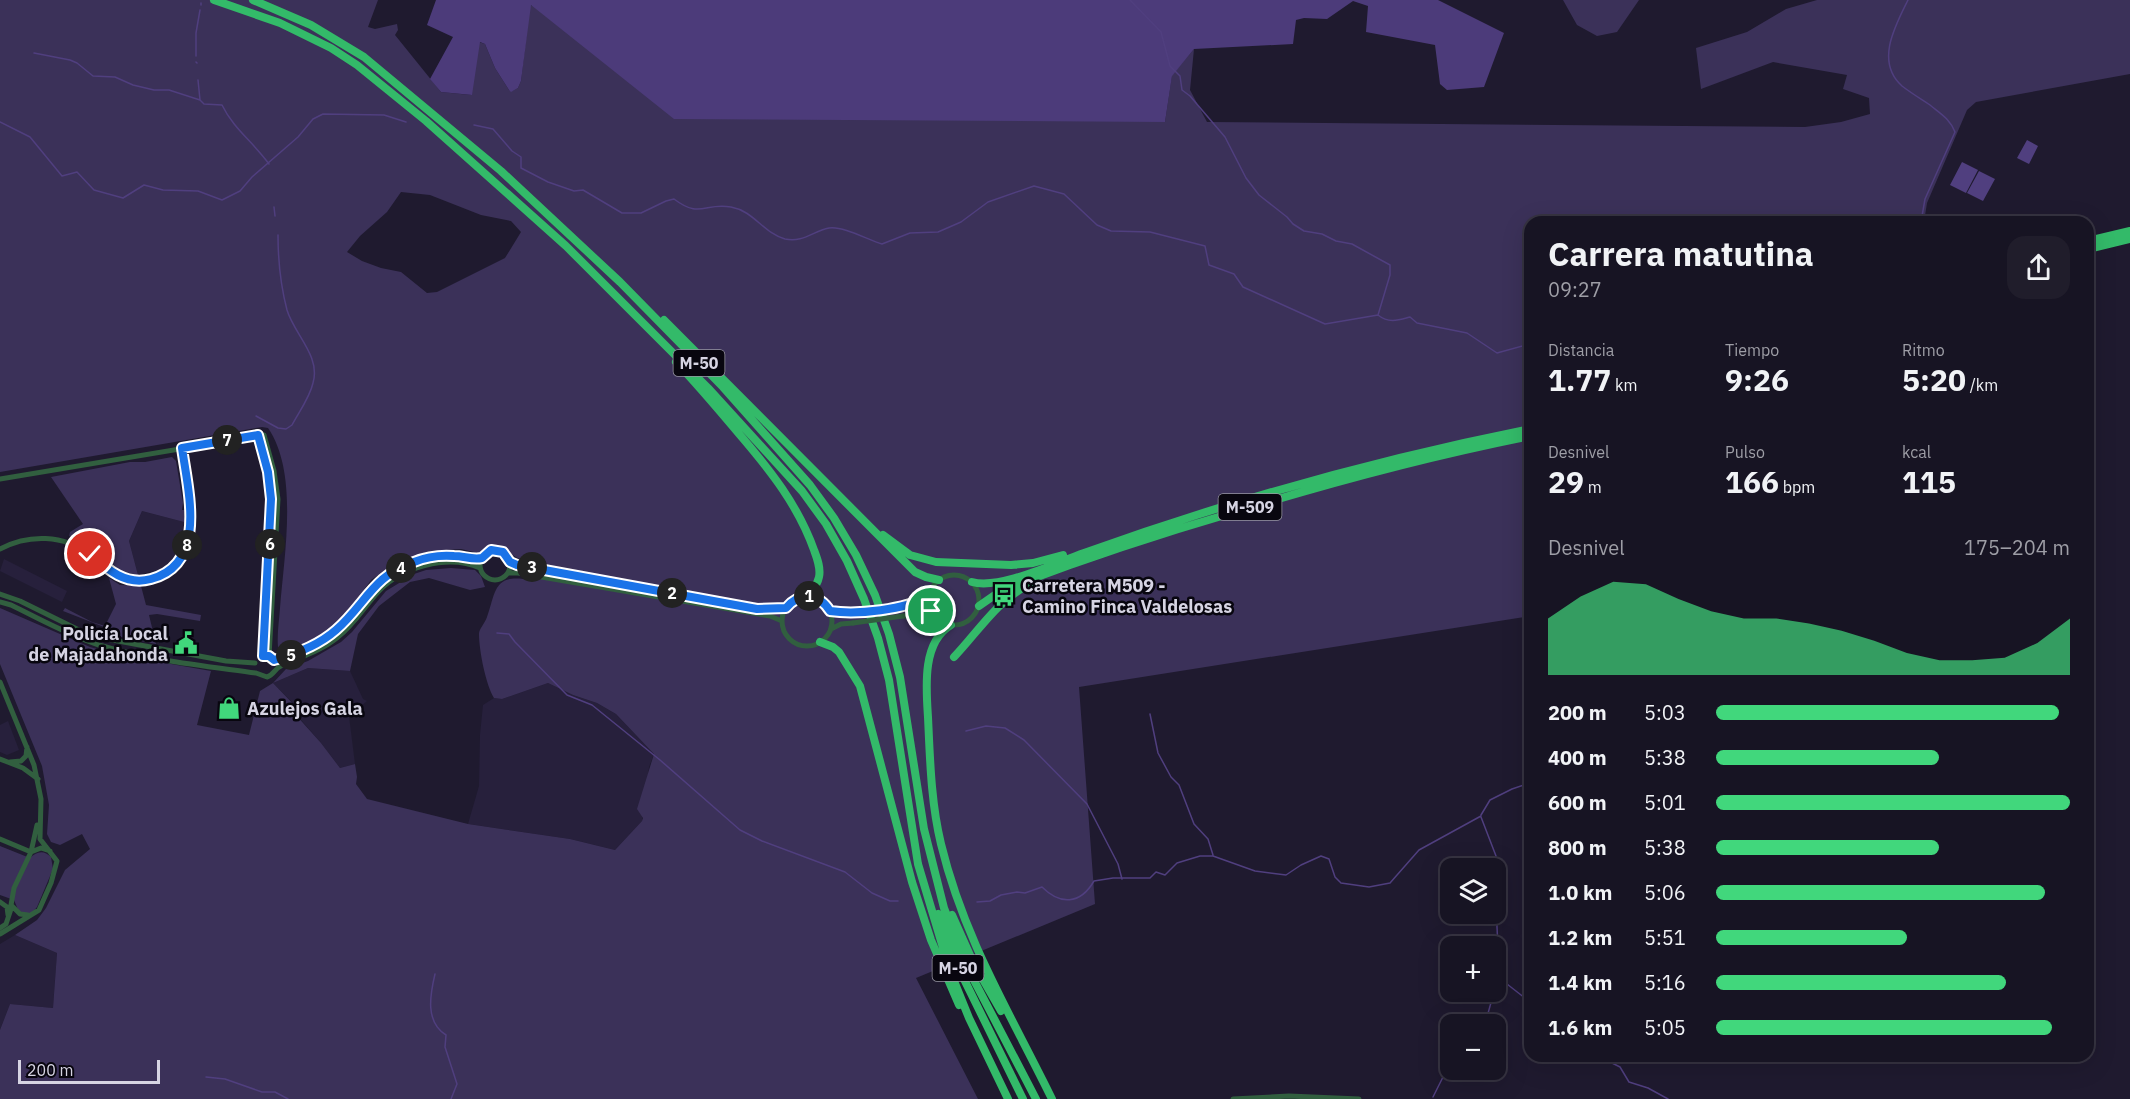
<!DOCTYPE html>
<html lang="es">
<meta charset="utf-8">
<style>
:root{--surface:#171423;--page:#201d2b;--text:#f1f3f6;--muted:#9e9ea6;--line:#363341;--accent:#41d77c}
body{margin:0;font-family:"IBM Plex Sans",sans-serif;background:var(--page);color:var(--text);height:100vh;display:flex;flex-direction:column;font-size:22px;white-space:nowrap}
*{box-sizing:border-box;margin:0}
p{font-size:20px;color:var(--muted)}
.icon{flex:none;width:33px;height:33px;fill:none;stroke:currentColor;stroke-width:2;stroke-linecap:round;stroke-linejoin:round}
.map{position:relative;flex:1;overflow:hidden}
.side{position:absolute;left:1524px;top:216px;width:570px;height:846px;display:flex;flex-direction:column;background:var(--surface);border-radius:18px;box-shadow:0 6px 24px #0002,0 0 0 2px var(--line)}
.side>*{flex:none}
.fabs{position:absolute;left:1440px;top:858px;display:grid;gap:12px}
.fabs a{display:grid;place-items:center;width:66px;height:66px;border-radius:12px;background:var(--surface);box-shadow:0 6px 24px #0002,0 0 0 2px var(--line);font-size:30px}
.scale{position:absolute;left:18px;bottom:15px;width:142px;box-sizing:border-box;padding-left:6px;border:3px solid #d6d4e3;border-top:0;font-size:16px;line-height:21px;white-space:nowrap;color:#d6d4e3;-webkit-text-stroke:4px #08060f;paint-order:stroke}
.pin{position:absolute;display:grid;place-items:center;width:51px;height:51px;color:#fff;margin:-26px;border:3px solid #fff;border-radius:50%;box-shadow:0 2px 6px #0007}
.km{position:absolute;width:30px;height:30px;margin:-15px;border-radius:50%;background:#222;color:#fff;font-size:16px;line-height:30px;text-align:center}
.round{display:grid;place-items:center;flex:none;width:63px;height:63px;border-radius:18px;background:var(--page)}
.summary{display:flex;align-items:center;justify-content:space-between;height:102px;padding:0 24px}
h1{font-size:33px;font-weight:800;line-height:45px}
.figures{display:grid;grid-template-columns:repeat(3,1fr);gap:9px;height:102px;padding:6px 24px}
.figures div{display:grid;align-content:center}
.figures b{font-size:30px;font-weight:800}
.figures small{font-size:16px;font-weight:400}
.figures p{font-size:16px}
.chart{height:168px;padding:12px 24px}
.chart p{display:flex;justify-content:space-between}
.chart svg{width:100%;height:108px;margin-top:6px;fill:var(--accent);opacity:.7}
ul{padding:0 24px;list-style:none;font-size:20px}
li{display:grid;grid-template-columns:96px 72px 1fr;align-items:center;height:45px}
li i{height:15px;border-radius:8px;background:var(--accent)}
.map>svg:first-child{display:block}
</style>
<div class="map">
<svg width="2130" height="1099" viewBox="0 0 2130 1099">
<rect width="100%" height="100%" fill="#1f1a2f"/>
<!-- built -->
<path fill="#27203c" d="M142,511l42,11 -4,27 -9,13 -9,7 -24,6 -9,-34z
M4,559l63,32 -5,11 -62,-31z
M308,668l42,3 13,28 4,2 -18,15 6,48 -15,4 -19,-25 -26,-30 4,-4 -26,-26z
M548,683l25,12 24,8 19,11 38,40 -5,13 -7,54 -27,29 -45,-11 -102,-15 11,-38 1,-51 3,-30 11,-7 8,1z
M8,721l11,29 -12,5 -7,-3v-27z
M15,935l42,18 -4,55 -43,-4 -10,26v-86z"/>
<!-- green -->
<path fill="#3b3159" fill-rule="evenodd" d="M0,0h378l-10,27 7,2 22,-5 1,6 -3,5 46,57 30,3 8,-53 6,2 10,24 14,22 3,1 6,-3 3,-7 9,-76 635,117 7,-47 22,-26 -4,41 17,32 598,5 36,-5 29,-8 -1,-16 -26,-9 4,-14 -74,-13 -72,27 -5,-41 51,-16 39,-23 31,-9h313v74l-154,28 -9,8 -40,93 -3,19h-394v394l-451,71 16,217 -179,74 62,121h-978v-69l10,-26 43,4 4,-55 -42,-18 22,-15 9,-12 19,-38 25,-21 -8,-15 -22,11 -9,-3 -4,-8 2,-29 -7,-39 -42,-102v-56l90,39 24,7 97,17 -14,54 52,10 11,-44 13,-8 13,-14 22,-8 33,-19 11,-10 34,-41 28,-17 12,-4 25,-2 24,2 6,6 4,11 -15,3 -41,-12 -19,4 -31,24 -21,28 -8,37 -42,-3 -35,15 26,27 -4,4 26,29 19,25 15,-4 2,13 -1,7 11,15 101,25 102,15 45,11 27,-29 1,-3 -6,-9 17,-55 -38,-40 -19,-11 -24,-8 -25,-12 -46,16 -8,-1c-8,-13 -15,-47 -15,-64 0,-5 6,-11 8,-17 8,-21 6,-42 36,-38l5,-17c-27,-8 -18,-23 -50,-9l-17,-4 -31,2 -33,11 -26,18 -27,37 -9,9 -19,12 -26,13 -11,3c-3,-14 0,-32 1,-46 4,-52 19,-135 -12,-180l-6,-1 -262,45zM401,192l29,3 51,20 30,6 10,11 -16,26 -68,34 -10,1 -26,-21 -20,-4 -19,-7 -15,-9 13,-16 27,-24z
M1563,0h76l-22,32 -20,4 -20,-11z
M172,457l4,4 7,42 -1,7h2v12l-42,-11 -13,30 9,34 -17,-4 -26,-21 -26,-14 1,-4 13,-8 -32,-47 79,-15h15z
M109,578l11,7 21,1 5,19 55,10 -1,6 -43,-7 -8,1 7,29 -54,-11 2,-6 -41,-16 2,-3 27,14 13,4 11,-22z
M0,846l30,12c7,-7 14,-8 21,-1l2,12 -16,38 -5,6 -5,1 -8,-2 -5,-12 -14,-5z"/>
<!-- forest -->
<path fill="#4c3b7a" d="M436,0h1002l66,33 -20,54 -37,3 -7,-6 -5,-39 -69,-13 2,-26 -15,-5 -26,18 -23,-1 -8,2 -3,24 -99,5 -22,27 -7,46 -491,-3 -143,-114 -10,76 -3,7 -7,4 -2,-2 -14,-22 -10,-24 -5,-2 -8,53 -31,-3 -11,-13 23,-42 -26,-12z"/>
<!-- water -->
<path fill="#503f7f" d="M2027,140l11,6 -9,18 -12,-6z
M1962,162l16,8 -12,23 -16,-8z
M1979,171l16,8 -12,22 -16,-8z"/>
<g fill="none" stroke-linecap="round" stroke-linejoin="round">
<!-- stream -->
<path stroke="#503f7f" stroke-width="1.5" d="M1130,0l31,32 9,34 10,10 2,14 8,6 35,41 21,41 13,17 28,22 6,7 11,7 18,3 14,7 16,3 38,21v10l-12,40
M1908,0c-13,26 -33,62 -6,86 9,7 19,13 28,19 11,9 20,14 25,27l-30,67 -4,23
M201,5v-2
M34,53l36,7 7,3 16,13 22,1 18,8 21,5h15l31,10
M196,56v-23l4,-23
M196,62l1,1
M198,80l2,20 4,4 18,1c11,23 32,38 47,59
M0,122l30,15 32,39 15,-4 17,18 29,8 21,-13 19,5 35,1 24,9 18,-9 12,-14 46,-40 15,-18 10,-5 61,1 22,7
M474,125l19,4 19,22 9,6v11l27,14 26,9 9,-1 39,23h19l25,-12 8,-2c26,20 31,3 57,8 23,4 32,26 54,32 18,4 28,-8 44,-11 15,-2 39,12 53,16l28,-11 28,-1 23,-10 27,-20 46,-16 30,8 33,31 14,6 39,1 55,14 4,19 25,9 9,13 82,37 53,-9c11,9 21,5 32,2l7,6 50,10 30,20 33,-9
M274,207l1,9
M256,416l22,12 8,1 6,-4c7,-13 18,-28 21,-42 8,-27 -19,-49 -26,-73 -6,-23 -9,-51 -9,-75
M497,633l12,1 6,8 52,53 25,10 68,55 80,70 22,11 83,31 27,21 18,8h8
M1150,714l8,39 13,24 8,8 15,39 14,15 5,16
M966,731l20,-5 19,2 19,12 63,64 31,60 4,15
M1481,815l9,-15 22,-11 18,-6
M1481,817l15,39 -2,12
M977,902l13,-1 11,-6 16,-3 8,1 17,-6c18,18 38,18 52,-6l19,-3h37l6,-6 9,3 12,-12 23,-7h13l42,15 31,4 15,-10 20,-9 8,3 6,18 6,6 28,4 21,-4 29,-33 62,-34
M1496,906l3,63 -3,17
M435,974c-5,21 -10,48 11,61l-1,12 12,37 -6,15
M1498,977l32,25
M1485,1024l9,-32
M1598,1056l22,11 9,15 19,6 20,11
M206,1077l19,2 37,13h13l13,7
M1433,1097l17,-34"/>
<!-- minor -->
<path stroke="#315f3f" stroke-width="5" d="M258,435l10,37 3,27 -8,157
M0,479l264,-44 10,36 4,28 -9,157
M0,549c28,-15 64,-15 90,6 12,8 23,22 38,25 11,3 25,0 35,-5 43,-23 24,-88 19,-127
M480 565a15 15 0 1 1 30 0a15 15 0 1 1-30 0Z
M510,562l62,13 185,34 29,-1
M509,573h9l252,43 12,5
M929 600a25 25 0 1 1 50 0a25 25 0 1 1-50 0Z
M0,594l20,7 61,30 21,7 124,23 29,2
M782 621a25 25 0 1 1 50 0a25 25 0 1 1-50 0Z
M0,602l11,3c29,14 57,30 88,40 48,15 107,21 157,28l11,4c7,-2 7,-8 14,-11 19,-9 40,-15 57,-29 16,-12 26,-30 40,-45 23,-25 70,-38 102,-24
M901,607l13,-3 15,-8
M830,611l21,1
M903,616l23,-2 8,3
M831,629l10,-5 12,-1
M274,660c22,-6 45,-15 62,-30 29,-25 37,-55 78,-68 12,-5 27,-7 40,-6 10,0 18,4 28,2
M0,682l34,83 7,34 -1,40 17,22 -6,22 -12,27 -39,24
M0,759l23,9 15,11
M10,762l11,-1 5,-5 1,-9
M0,839l31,13
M31,852l10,-4 9,3
M0,902l7,5 1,8
M11,905l3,-17 17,-36 6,-27
M11,905l9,9 8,1
M0,928l6,-4 6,-18
M1233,1099l56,-3 70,3"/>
<!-- highway -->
<path stroke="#33ba69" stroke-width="8" d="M214,0l66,23 51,25 26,17 69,56 140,125 142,142 94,103 24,33 21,37 17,38 14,39 11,42 29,184 32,107 19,47 39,81
M253,0l58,25 53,32 137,114 119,111 103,105 87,98 24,33 22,37 19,40 14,39 11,43 24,152 20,79 22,57 70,134
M2088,241l42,-10
M2088,249l42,-10
M664,320l251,252 11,5 13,3
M676,362c22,23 43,48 64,73 30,35 58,70 74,115 3,8 7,18 5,27 -2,10 -9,15 -17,20
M883,535l27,20 26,7 75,3 22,-2 30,-8
M972,582c28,8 83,-19 112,-29 145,-52 295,-94 446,-124
M979,606l23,-16c76,-29 154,-55 233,-78 97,-30 195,-56 295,-76
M951,625c-29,17 -25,62 -23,92 2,42 3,86 13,127 23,95 69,169 111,255
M820,642l13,5 6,5 21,34 52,196 19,58 28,65
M954,657c24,-25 43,-57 76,-73
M938,914l21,55 64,130
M952,915l21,47 28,49"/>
<!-- minor-bridge -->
<path stroke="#315f3f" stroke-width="5" d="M851,612l50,-5
M853,623l50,-7"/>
</g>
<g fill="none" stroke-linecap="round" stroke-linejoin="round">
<!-- route casing -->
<g stroke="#fff" stroke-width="12">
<path id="route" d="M90,554c18,16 36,32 61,25 57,-15 37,-88 31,-131l76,-13 10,37 3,27 -8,157h6l5,4c22,-6 45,-15 62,-30 29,-25 37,-55 78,-68 12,-5 27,-7 40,-6 10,0 18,4 28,2l9,-8 12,2 7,10 7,3 240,44 29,-1c13,-16 33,-15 44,3 27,4 75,-1 99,-15l2,15"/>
</g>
<!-- route -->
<use href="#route" stroke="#1a73e8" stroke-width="8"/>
</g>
<!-- icons -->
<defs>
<g id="bus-bare" transform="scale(1.8)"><path d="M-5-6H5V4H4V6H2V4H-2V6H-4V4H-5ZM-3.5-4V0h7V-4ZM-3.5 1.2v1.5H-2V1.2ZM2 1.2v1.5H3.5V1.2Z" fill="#41d77c" stroke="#08060f" stroke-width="2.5" paint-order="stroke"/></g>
<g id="civic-bare" transform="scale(1.8)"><path d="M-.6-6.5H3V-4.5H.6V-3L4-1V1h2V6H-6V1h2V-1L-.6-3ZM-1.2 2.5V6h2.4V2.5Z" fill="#41d77c" stroke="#08060f" stroke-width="2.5" paint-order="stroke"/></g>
<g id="shop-bare" transform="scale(1.8)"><path d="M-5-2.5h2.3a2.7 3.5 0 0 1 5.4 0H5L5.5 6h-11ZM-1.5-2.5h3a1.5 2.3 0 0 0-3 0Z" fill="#41d77c" stroke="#08060f" stroke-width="2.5" paint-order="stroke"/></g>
</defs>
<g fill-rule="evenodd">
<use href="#bus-bare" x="1004" y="595"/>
<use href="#civic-bare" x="186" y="643"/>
<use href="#shop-bare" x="229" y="708"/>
</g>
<g text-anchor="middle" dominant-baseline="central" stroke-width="5" stroke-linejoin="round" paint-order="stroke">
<!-- shield labels -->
<g fill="#08060f" stroke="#9896a3" stroke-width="1.5">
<rect x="673.5" y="350" width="51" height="26" rx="4.5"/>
<rect x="1218.5" y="494" width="63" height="26" rx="4.5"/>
<rect x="932.5" y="955" width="51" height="26" rx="4.5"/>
</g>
<g font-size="16" font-weight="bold" fill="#d6d4e3">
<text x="699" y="363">M-50</text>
<text x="1250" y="507">M-509</text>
<text x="958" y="968">M-50</text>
</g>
<!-- poi labels -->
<g font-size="18" font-weight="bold" fill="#d6d4e3" stroke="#08060f" text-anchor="start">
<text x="1022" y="585">Carretera M509 -<tspan x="1022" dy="21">Camino Finca Valdelosas</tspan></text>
<text x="168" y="633" text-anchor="end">Policía Local<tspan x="168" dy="21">de Majadahonda</tspan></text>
<text x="247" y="708">Azulejos Gala</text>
</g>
</g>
</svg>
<div class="fabs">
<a><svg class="icon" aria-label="layers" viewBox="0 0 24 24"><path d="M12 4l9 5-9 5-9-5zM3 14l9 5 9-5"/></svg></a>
<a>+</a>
<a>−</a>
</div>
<div class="scale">200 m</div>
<div class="pin" style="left:931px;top:611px;background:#1e9e55"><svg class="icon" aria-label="arrive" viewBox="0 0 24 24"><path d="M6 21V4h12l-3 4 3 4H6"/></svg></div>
<div class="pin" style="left:90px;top:554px;background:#d93025"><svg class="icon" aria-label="check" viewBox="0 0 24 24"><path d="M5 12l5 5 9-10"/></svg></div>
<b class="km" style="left:809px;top:596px">1</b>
<b class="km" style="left:672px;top:593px">2</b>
<b class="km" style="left:532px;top:567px">3</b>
<b class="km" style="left:401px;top:568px">4</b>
<b class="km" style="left:291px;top:655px">5</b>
<b class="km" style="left:270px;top:544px">6</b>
<b class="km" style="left:227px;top:440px">7</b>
<b class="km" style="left:187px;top:545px">8</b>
<section class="side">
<div class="summary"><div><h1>Carrera matutina</h1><p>09:27</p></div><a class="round"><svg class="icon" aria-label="share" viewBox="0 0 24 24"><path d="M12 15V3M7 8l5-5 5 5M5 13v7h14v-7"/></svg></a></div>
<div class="figures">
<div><p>Distancia</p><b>1.77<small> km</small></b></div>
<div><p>Tiempo</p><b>9:26</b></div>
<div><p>Ritmo</p><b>5:20<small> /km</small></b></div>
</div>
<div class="figures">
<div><p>Desnivel</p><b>29<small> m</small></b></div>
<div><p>Pulso</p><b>166<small> bpm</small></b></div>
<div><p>kcal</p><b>115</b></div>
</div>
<div class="chart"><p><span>Desnivel</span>175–204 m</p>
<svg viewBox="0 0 160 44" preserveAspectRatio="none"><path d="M0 44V21L10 12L20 6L30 7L40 13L50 18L60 21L70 21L80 23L90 26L100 30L110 35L120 38L130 38L140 37L150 31L160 21V44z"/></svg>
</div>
<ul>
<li><b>200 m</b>5:03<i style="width:97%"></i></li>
<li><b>400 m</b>5:38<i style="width:63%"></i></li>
<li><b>600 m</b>5:01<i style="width:100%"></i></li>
<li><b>800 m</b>5:38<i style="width:63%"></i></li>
<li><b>1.0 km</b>5:06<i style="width:93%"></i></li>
<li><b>1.2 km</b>5:51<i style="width:54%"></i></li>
<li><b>1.4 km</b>5:16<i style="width:82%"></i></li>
<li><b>1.6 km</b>5:05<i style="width:95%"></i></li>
</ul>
</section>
</div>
